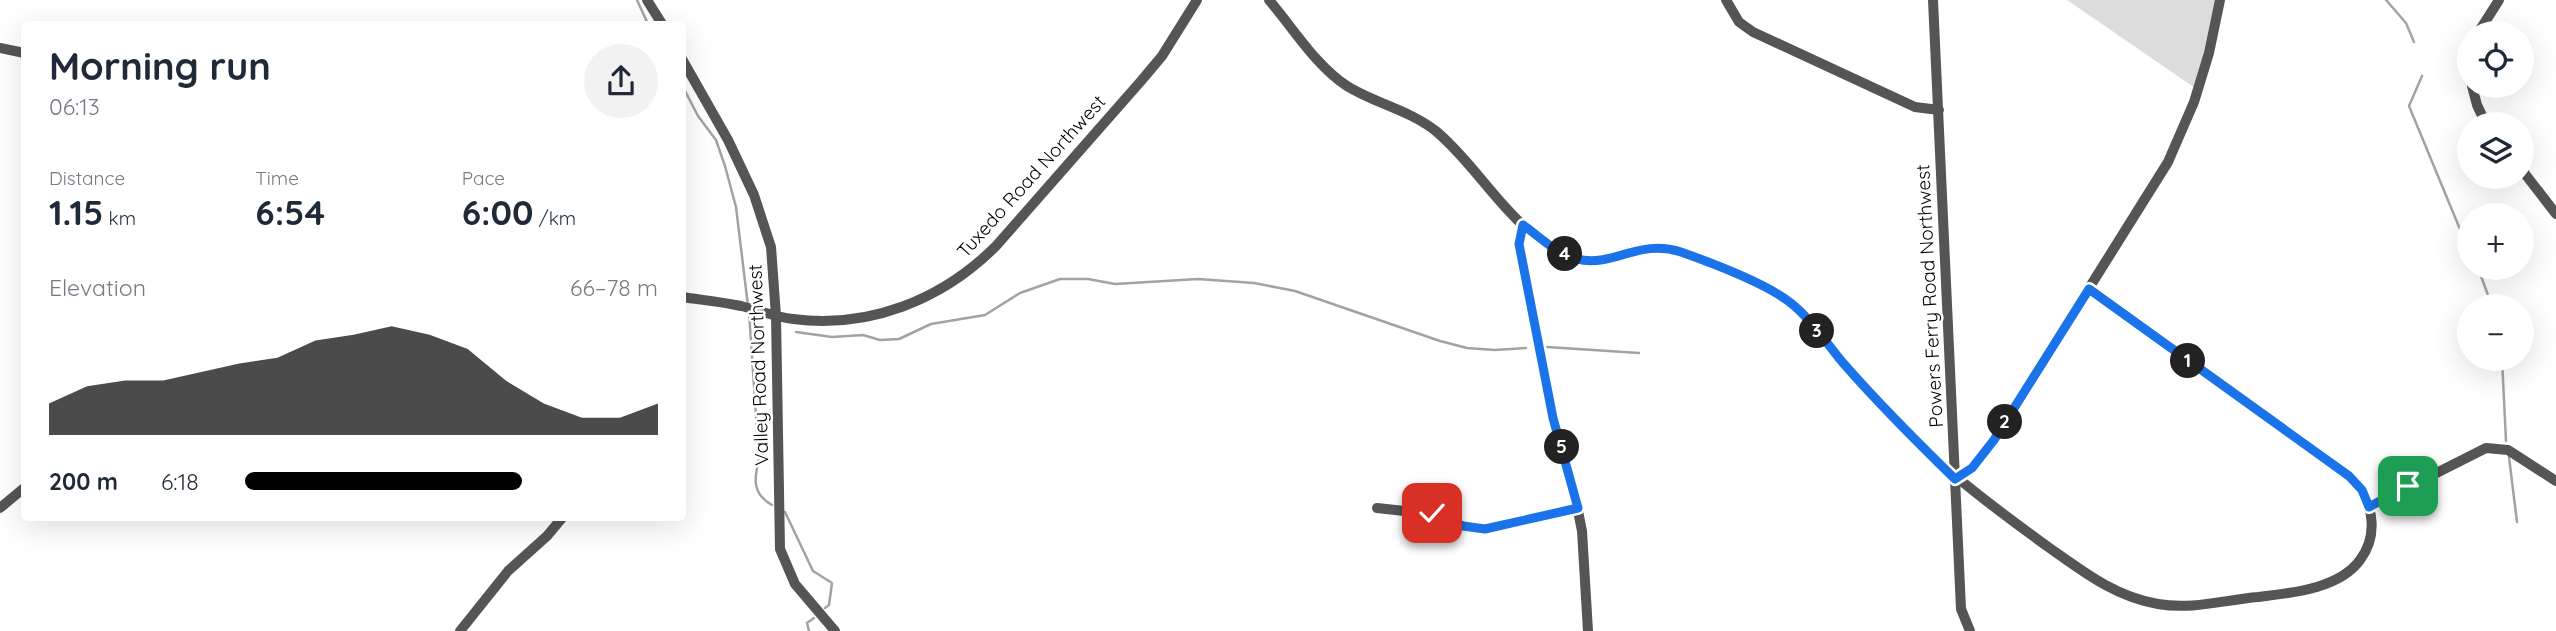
<!DOCTYPE html>
<meta charset="utf-8">
<style>
:root{--surface:#fff;--page:#f2f2f3;--text:#1f2937;--muted:#747a83;--accent:#000}
body{margin:0;font-family:Quicksand,sans-serif;background:var(--page);color:var(--text);height:100vh;display:flex;flex-direction:column;font-size:26px;white-space:nowrap}
*{box-sizing:border-box;margin:0}
p{font-size:23px;color:var(--muted)}
.icon{flex:none;width:38px;height:38px;fill:none;stroke:currentColor;stroke-width:2;stroke-linecap:round;stroke-linejoin:round}
.map{position:relative;flex:1;overflow:hidden}
.side{position:absolute;left:21px;top:21px;width:665px;height:500px;display:flex;flex-direction:column;background:var(--surface);border-radius:7px;box-shadow:0 7px 28px #0002}
.side>*{flex:none}
.tools{position:absolute;left:2457px;top:21px;display:grid;gap:14px}
.tools a{display:grid;place-items:center;width:77px;height:77px;border-radius:50%;background:var(--surface);box-shadow:0 7px 28px #0002;font-size:35px}
.pin{position:absolute;display:grid;place-items:center;width:60px;height:60px;color:#fff;margin:-30px;border-radius:14px;box-shadow:0 4px 10px #0006}
.km{position:absolute;width:35px;height:35px;margin:-18px;border-radius:50%;background:#222;color:#fff;font-size:19px;line-height:35px;text-align:center}
.round{display:grid;place-items:center;flex:none;width:74px;height:74px;border-radius:37px;background:var(--page)}
.overview{display:flex;align-items:center;justify-content:space-between;height:119px;padding:0 28px}
h1{font-size:38px;font-weight:800;line-height:52px}
.figures{display:grid;grid-template-columns:repeat(3,1fr);gap:10px;height:119px;padding:7px 28px}
.figures div{display:grid;align-content:center}
.figures b{font-size:35px;font-weight:800}
.figures small{font-size:19px;font-weight:400}
.figures p{font-size:19px}
.chart{height:196px;padding:14px 28px}
.chart p{display:flex;justify-content:space-between}
.chart svg{width:100%;height:126px;margin-top:7px;fill:var(--accent);opacity:.7}
ul{padding:0 28px;list-style:none;font-size:23px}
li{display:grid;grid-template-columns:112px 84px 1fr;align-items:center;height:52px}
li i{height:18px;border-radius:9px;background:var(--accent)}
.map>svg:first-child{display:block}
</style>
<div class="map">
<svg width="2556" height="631" viewBox="0 0 2556 631">
<rect width="100%" height="100%" fill="#fff"/>
<!-- green -->
<path fill="#dcdcdc" d="M2067,0h150l-19,90z"/>
<g fill="none" stroke-linecap="round" stroke-linejoin="round">
<!-- stream -->
<path stroke="#a3a3a3" stroke-width="2.5" d="M637,0l11,24
M2386,0l20,23 8,19
M2422,76l-13,30 60,145
M682,85l16,31 18,24 9,26 11,41 12,99
M2478,268l14,38
M749,312l10,148c-5,18 -7,34 13,45
M750,321l9,8
M796,332l36,5 31,-2 17,5 19,-1 32,-15 54,-9 35,-22 40,-14h28l27,5 83,-5 56,4 41,8 145,50 27,7 28,2 31,-2
M1547,347l92,6
M2502,359l4,82
M2509,457l8,65
M785,512l28,59 19,12 -3,22 -4,3
M809,631l-2,-8 7,-5"/>
<!-- minor -->
<path stroke="#555" stroke-width="10" d="M647,0l15,24
M1269,0c24,28 47,66 78,86 29,18 63,24 90,46 46,39 75,102 135,125 28,11 54,-10 82,-10 33,0 109,37 137,56 34,32 62,72 94,107 52,55 105,95 166,139 34,24 65,48 107,55 34,6 66,-4 100,-7 33,-4 81,-8 102,-37 18,-24 14,-54 -4,-78l-267,-193
M1726,0l13,22 14,10 162,75 24,3
M1933,0l28,609 9,22
M2478,33l21,-33
M0,48l24,5
M682,59l46,81 26,55 17,52 5,69 4,233 15,35 40,47
M2472,86l5,19 9,19
M2522,170l34,44
M1523,225l-4,19 34,174 20,68 9,45 6,100
M682,297c20,3 40,5 59,9 17,4 34,11 52,13 76,10 149,-19 203,-73l145,-165 21,-25 35,-56
M1955,479l17,-11 22,-28 174,-278 26,-60 15,-49 11,-53
M2369,507l117,-59 22,2 48,31
M0,508l24,-20
M1377,508l55,6 31,11 22,4 93,-21
M460,631l48,-60 39,-35 15,-18"/>
</g>
<g fill="none" stroke-linecap="round" stroke-linejoin="round">
<!-- route casing -->
<g stroke="#fff" stroke-width="14">
<path id="route" d="M1432,513l31,13 22,3 93,-21 -25,-90 -34,-174 4,-19c17,12 33,29 54,34 36,9 62,-21 104,-7 31,11 86,31 111,52 20,16 35,40 52,60 35,40 73,78 111,115l17,-11 22,-28 95,-151 260,187 13,14 7,17 39,-21"/>
</g>
<!-- route -->
<use href="#route" stroke="#1a73e8" stroke-width="9"/>
</g>
<g text-anchor="middle" dominant-baseline="central" stroke-width="5" stroke-linejoin="round" paint-order="stroke">
<!-- street labels -->
<g font-size="19" fill="#000" stroke="#fff">
<text transform="translate(1031 176) rotate(-48)">Tuxedo Road Northwest</text>
<text transform="translate(1929 296) rotate(-93)">Powers Ferry Road Northwest</text>
<text transform="translate(758 365) rotate(-92)">Valley Road Northwest</text>
</g>
</g>
</svg>
<div class="tools">
<a><svg class="icon" aria-label="locate" viewBox="0 0 24 24"><circle cx="12" cy="12" r="6"/><path d="M12 2v4M12 18v4M2 12h4M18 12h4"/></svg></a>
<a><svg class="icon" aria-label="layers" viewBox="0 0 24 24"><path d="M12 4l9 5-9 5-9-5zM3 14l9 5 9-5"/></svg></a>
<a>+</a>
<a>−</a>
</div>
<div class="pin" style="left:2408px;top:486px;background:#1e9e55"><svg class="icon" aria-label="arrive" viewBox="0 0 24 24"><path d="M6 21V4h12l-3 4 3 4H6"/></svg></div>
<div class="pin" style="left:1432px;top:513px;background:#d93025"><svg class="icon" aria-label="check" viewBox="0 0 24 24"><path d="M5 12l5 5 9-10"/></svg></div>
<b class="km" style="left:2188px;top:361px">1</b>
<b class="km" style="left:2005px;top:422px">2</b>
<b class="km" style="left:1817px;top:331px">3</b>
<b class="km" style="left:1565px;top:254px">4</b>
<b class="km" style="left:1562px;top:447px">5</b>
<section class="side">
<div class="overview"><div><h1>Morning run</h1><p>06:13</p></div><a class="round"><svg class="icon" aria-label="share" viewBox="0 0 24 24"><path d="M12 15V3M7 8l5-5 5 5M5 13v7h14v-7"/></svg></a></div>
<div class="figures">
<div><p>Distance</p><b>1.15<small> km</small></b></div>
<div><p>Time</p><b>6:54</b></div>
<div><p>Pace</p><b>6:00<small> /km</small></b></div>
</div>
<div class="chart"><p><span>Elevation</span>66–78 m</p>
<svg viewBox="0 0 160 44" preserveAspectRatio="none"><path d="M0 44V33L10 27L20 25L30 25L40 22L50 19L60 17L70 11L80 9L90 6L100 9L110 14L120 25L130 33L140 38L150 38L160 33V44z"/></svg>
</div>
<ul>
<li><b>200 m</b>6:18<i style="width:67%"></i></li>
</ul>
</section>
</div>
